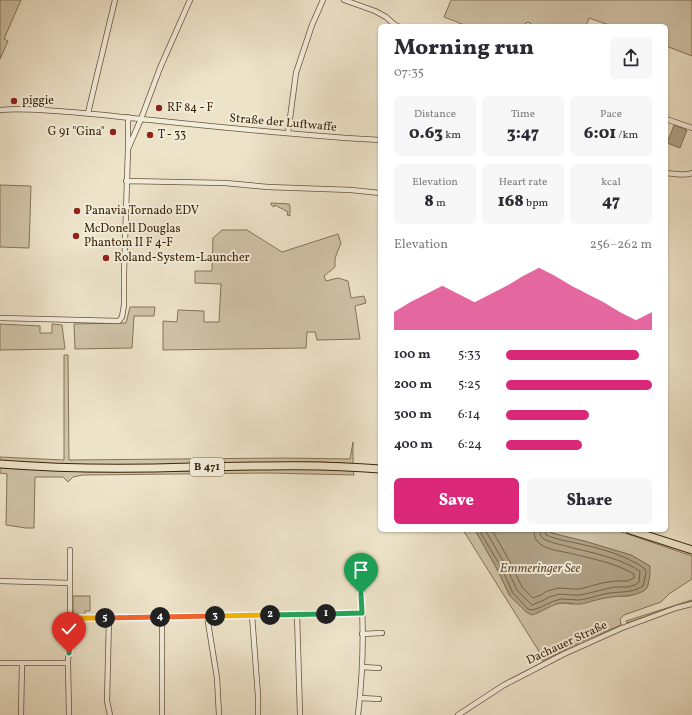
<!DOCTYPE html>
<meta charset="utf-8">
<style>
:root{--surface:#fff;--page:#f7f7f7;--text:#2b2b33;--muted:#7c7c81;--accent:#db2777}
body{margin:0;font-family:Vollkorn,serif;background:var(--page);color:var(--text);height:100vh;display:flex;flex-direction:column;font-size:15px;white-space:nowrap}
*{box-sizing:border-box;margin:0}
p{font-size:13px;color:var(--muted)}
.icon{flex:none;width:22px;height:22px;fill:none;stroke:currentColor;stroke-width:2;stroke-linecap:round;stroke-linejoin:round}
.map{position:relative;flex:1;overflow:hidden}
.side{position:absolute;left:378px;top:24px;width:290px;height:508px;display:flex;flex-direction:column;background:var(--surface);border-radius:6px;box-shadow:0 1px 3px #0004}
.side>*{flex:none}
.pin{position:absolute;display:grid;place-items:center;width:34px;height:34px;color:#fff;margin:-41px -17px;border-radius:50% 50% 50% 0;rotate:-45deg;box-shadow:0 0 4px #0007}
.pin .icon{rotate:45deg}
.km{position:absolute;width:20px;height:20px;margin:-10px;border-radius:50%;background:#222;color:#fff;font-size:11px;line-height:20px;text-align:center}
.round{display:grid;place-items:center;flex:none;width:42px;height:42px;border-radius:6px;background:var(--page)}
.overview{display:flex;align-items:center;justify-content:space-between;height:68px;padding:0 16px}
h1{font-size:22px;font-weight:800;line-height:30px}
.stats{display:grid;grid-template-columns:repeat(3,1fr);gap:6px;height:68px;padding:4px 16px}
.stats div{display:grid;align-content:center;border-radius:6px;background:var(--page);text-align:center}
.stats b{font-size:17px;font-weight:800}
.stats small{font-size:11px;font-weight:400}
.stats p{font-size:11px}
.chart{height:112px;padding:8px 16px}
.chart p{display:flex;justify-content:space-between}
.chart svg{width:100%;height:72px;margin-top:4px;fill:var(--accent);opacity:.7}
.action{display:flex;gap:8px;margin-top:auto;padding:8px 16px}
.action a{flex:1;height:46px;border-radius:6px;background:var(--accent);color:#fff;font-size:16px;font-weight:800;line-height:46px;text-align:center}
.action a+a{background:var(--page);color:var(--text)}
ul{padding:0 16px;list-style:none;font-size:13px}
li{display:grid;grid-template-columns:64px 48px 1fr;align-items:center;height:30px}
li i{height:10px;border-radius:5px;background:var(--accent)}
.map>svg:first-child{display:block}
</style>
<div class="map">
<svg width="692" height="715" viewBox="0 0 692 715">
<rect width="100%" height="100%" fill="#ede3c9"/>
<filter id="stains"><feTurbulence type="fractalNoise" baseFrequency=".005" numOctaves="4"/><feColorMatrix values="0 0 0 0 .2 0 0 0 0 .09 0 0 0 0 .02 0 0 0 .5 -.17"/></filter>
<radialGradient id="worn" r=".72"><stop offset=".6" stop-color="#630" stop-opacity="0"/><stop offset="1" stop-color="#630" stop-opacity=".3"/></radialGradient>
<!-- green -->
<path fill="#cfc3a8" stroke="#857457" d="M0,0h21l-17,39 4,2 -8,18z
M451,0h241v56l-26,-10v-20h-54l-23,-8 -3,8h-119l-23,-9z
M0,185l31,1 -2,62 -29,-1z
M271,203l18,1 1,2v10l-3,-1 1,-3 -13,-7 -1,2 -3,-2z
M222,230h25l35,22 56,-18 3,9 -6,15v9l-11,9 2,5 12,-3 10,3 3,17 13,-2 2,7 -11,3 5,33 -43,1 -2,-8h-8l-1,16 -143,2v-29l14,1 1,-12 26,1v11h15l2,-38 -26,-1v-12h17l1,-33z
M130,307h25l-1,9h-20l-2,32 -57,1 -1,-25 52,-1z
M0,324l40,2v7h12v-9l10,1 3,24 -65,1z
M64,355h4l1,105 216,-2 65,1 3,-17v22l-30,-2 -232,4 -91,-3v-6l64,3z
M0,468l91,4 104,-1 76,-2h54l28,2 1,4 -85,-2 -186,2 -10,2 -5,5 -5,-5h-28l-1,51h-8l-20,-3 1,-51 -7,-1z
M463,530h12l22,39 13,27 42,9 10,-2 10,1 43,-8h14l17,-7 2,-4 2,-19 -19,-11 -47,-14 -29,-7 -10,-4h71l76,26v23l-23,15 -8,8 -37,13 -4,4 1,6 -38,16 -41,20 -2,-8z
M73,596h17v15h-5v4h-10l-2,-1z
M692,600v3l-17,4 -48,16 -1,-2z"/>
<!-- water -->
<path fill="#b0a287" stroke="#817053" d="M674,125l13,5 -7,18 -13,-5z
M475,530h70l10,4 29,7 47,14 19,11c0,7 0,19 -5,24 -11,8 -27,5 -39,8 -8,1 -16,4 -24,6 -7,1 -15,-2 -22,-1 -9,2 -18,9 -28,12l-6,-3 -16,-16 -13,-27z"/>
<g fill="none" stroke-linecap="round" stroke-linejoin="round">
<!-- shore -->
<path stroke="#766346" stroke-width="1" d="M479,530l22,37 12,26 15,16 4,1c10,-2 18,-9 29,-11 6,0 12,1 18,1 9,-1 17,-4 25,-6 13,-3 27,0 39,-8l3,-13 -1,-4c-18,-14 -47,-21 -69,-26 -10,-2 -21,-4 -30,-8l-1,-5
M485,530l20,34 12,26 15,15 12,-5 5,-3 11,-3 12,1h9l33,-8h14l7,-2 4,-3 1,-11c-18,-12 -46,-18 -67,-23 -9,-3 -19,-4 -27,-8 -5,-2 -6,-5 -6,-10
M492,530l18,32 12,25 11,11 8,-3 6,-4 12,-3 14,1h7l22,-6 13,-2h12l7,-3v-4c-18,-11 -45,-16 -65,-21 -9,-2 -21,-3 -29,-9 -5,-4 -6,-9 -6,-14"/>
<!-- minor casing -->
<g stroke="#685437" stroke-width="6">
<path id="minor" d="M344,0l31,11 11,6 9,8 3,1
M528,26v-1
M0,110c19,-2 38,0 57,1 32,2 63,6 94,9 76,8 152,16 229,20
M88,113l27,-113
M666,119l26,9
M288,133l8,-60 16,-48 11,-25
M128,146v-29
M666,173c9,1 18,3 26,0
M126,181l99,2 43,4 83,3 29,3
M0,318l119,3 3,-4 2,-12v-31l4,-125 13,-30 19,-51 30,-68
M0,581l70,2
M297,614l3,101
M252,615l6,81v19
M207,616l10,62 2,37
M70,618l292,-5
M109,618l-2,83 3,14
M362,634l20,-1
M0,663h68
M362,667l17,1
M360,698l19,1
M21,715l1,-52
M69,715l-1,-52 2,-45v-68
M162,715v-98
M358,715c5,-42 6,-86 3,-128
M458,715l46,-30 60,-31 58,-26 54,-20 16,-4"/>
</g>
<!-- highway casing -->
<g stroke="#3b2406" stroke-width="9">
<path id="highway" d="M0,464c64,5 128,5 192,3 63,-1 125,-3 188,2
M630,530l62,20"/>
</g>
<!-- minor -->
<use href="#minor" stroke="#f3eddc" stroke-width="4.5"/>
<!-- highway -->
<use href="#highway" stroke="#ede3c9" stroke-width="7"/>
</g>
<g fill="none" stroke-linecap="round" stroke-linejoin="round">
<!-- split-1 casing -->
<g stroke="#fff" stroke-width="8">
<path id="split-1" d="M326,614l36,-1 -1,-19"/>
</g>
<!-- split-2 casing -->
<g stroke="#fff" stroke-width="8">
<path id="split-2" d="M270,615l56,-1"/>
</g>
<!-- split-3 casing -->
<g stroke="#fff" stroke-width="8">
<path id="split-3" d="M215,616l55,-1"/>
</g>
<!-- split-4 casing -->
<g stroke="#fff" stroke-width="8">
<path id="split-4" d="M160,617l55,-1"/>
</g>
<!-- split-5 casing -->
<g stroke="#fff" stroke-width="8">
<path id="split-5" d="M105,618l55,-1"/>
</g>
<!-- split-6 casing -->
<g stroke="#fff" stroke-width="8">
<path id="split-6" d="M70,639v-21h35"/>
</g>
<!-- split-7 casing -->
<g stroke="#fff" stroke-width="8">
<path id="split-7" d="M69,653l1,-14"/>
</g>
<!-- split-1 -->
<use href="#split-1" stroke="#22a559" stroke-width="5"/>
<!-- split-2 -->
<use href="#split-2" stroke="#22a559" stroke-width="5"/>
<!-- split-3 -->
<use href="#split-3" stroke="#f5b400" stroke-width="5"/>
<!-- split-4 -->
<use href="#split-4" stroke="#f0652b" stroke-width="5"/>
<!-- split-5 -->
<use href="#split-5" stroke="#f0652b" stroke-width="5"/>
<!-- split-6 -->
<use href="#split-6" stroke="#f5b400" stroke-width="5"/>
<!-- split-7 -->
<use href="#split-7" stroke="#22a559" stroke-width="5"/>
</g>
<!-- markers -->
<g fill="#8f2418" stroke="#f3eddc" stroke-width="1.5">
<circle cx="14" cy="101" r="4"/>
<circle cx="159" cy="108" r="4"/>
<circle cx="113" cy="132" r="4"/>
<circle cx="150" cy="135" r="4"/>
<circle cx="77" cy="211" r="4"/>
<circle cx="76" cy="236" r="4"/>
<circle cx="106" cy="258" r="4"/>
</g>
<g text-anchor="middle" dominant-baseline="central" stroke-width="4" stroke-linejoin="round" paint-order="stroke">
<!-- shield labels -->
<rect fill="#f3eddc" stroke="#726046" stroke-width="1" x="190" y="458" width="34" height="18" rx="3"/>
<g font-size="11" font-weight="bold" fill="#3b2406">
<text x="207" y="467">B 471</text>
</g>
<!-- poi labels -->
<g font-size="12" fill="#3b2406" stroke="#f3eddc" text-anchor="start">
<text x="22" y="101">piggie</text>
<text x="167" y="108">RF 84 - F</text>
<text x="105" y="132" text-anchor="end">G 91 "Gina"</text>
<text x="158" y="135">T - 33</text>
<text x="85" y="211">Panavia Tornado EDV</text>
<text x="84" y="229">McDonell Douglas<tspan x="84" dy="14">Phantom II F 4-F</tspan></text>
<text x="114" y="258">Roland-System-Launcher</text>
</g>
<!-- street labels -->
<g font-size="12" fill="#3b2406" stroke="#f3eddc">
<text transform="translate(283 123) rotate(5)">Straße der Luftwaffe</text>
<text transform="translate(567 643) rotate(-25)">Dachauer Straße</text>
</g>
<!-- water labels -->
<g font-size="13" font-style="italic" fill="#645033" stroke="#f3eddc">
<text x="540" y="569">Emmeringer See</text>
</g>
</g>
<rect width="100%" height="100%" filter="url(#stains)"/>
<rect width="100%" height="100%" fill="url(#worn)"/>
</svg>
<div class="pin" style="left:361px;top:594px;background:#1e9e55"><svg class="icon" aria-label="arrive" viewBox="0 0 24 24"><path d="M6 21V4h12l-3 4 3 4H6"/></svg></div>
<div class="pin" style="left:69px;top:653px;background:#d93025"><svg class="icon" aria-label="check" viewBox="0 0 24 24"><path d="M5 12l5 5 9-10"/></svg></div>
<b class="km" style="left:326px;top:614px">1</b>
<b class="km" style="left:270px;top:615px">2</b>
<b class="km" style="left:215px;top:616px">3</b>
<b class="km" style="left:160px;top:617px">4</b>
<b class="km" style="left:105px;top:618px">5</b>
<section class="side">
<div class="overview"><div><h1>Morning run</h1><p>07:35</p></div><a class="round"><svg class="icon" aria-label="share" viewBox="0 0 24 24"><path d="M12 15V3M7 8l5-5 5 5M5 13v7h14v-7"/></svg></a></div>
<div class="stats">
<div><p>Distance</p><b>0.63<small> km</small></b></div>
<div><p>Time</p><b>3:47</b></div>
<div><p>Pace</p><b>6:01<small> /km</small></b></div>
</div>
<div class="stats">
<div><p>Elevation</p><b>8<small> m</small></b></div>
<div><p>Heart rate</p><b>168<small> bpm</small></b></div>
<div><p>kcal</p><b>47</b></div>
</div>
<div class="chart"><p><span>Elevation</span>256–262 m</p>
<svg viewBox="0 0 160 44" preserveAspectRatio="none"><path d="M0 44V33L10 27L20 22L30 17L40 22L50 27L60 22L70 17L80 11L90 6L100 11L110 17L120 22L130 27L140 33L150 38L160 33V44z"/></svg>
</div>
<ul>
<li><b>100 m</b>5:33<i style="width:91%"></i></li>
<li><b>200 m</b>5:25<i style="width:100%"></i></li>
<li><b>300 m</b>6:14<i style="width:57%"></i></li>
<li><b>400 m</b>6:24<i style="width:52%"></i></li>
</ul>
<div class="action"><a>Save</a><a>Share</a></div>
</section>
</div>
